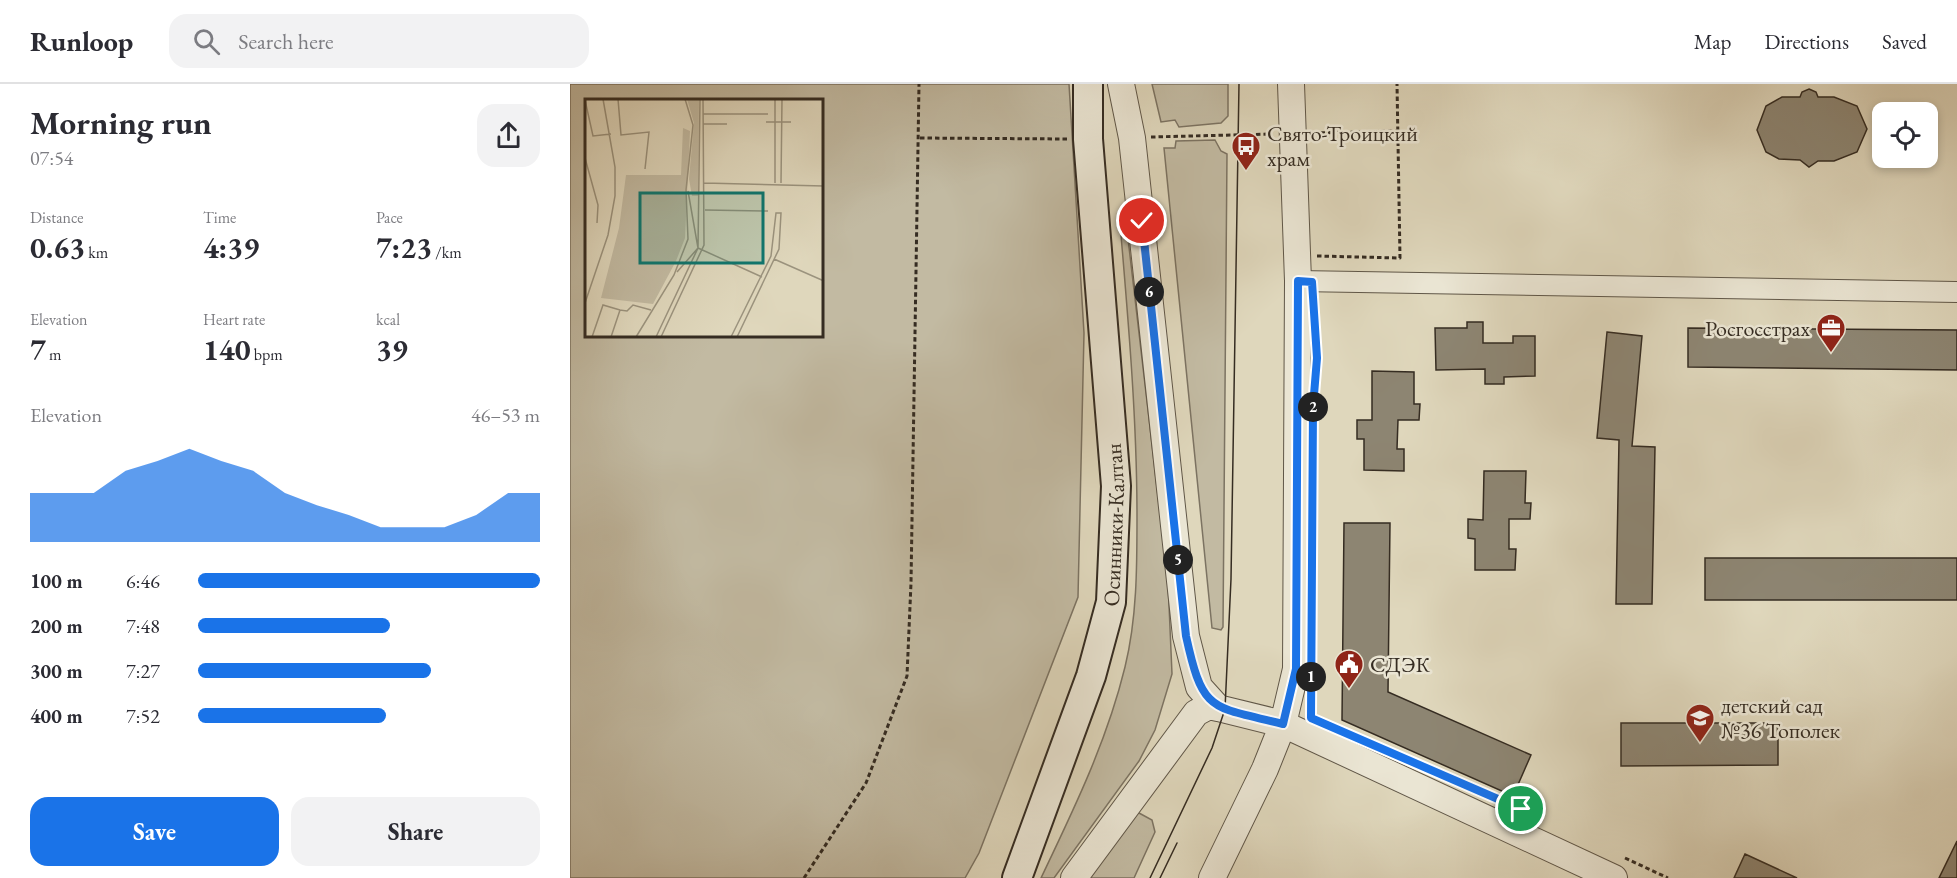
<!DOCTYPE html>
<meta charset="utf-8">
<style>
:root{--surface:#fff;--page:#f2f2f3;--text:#2b2b33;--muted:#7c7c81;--line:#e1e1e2;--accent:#1a73e8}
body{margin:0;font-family:"EB Garamond",serif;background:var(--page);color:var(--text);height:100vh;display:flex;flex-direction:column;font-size:22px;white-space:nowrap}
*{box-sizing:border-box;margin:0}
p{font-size:20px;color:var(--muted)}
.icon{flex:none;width:33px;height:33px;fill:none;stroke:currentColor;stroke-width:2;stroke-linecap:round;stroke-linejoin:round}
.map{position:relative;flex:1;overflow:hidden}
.details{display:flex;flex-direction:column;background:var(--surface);width:570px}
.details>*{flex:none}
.controls{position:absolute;left:1302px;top:18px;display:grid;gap:12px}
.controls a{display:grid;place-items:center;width:66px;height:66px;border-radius:12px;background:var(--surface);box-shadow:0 3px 9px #0003;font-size:30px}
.pin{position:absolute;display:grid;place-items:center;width:51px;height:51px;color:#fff;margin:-26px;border:3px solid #fff;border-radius:50%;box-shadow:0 2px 6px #0007}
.km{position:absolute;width:30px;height:30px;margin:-15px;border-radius:50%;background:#222;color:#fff;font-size:16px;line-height:30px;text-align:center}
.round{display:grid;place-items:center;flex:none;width:63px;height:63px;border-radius:18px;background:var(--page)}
.overview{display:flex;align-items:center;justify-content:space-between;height:102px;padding:0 30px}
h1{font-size:33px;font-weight:700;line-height:45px}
.metrics{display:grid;grid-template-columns:repeat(3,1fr);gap:9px;height:102px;padding:6px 30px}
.metrics div{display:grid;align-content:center}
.metrics b{font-size:30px;font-weight:700}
.metrics small{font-size:16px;font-weight:400}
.metrics p{font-size:16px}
.chart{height:168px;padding:12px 30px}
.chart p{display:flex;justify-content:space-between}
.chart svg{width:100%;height:108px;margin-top:6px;fill:var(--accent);opacity:.7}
.primary-button{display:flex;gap:12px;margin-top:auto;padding:12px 30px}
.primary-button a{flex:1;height:69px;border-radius:18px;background:var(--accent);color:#fff;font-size:24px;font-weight:700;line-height:69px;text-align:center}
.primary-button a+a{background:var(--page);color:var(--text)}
ul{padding:0 30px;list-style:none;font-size:20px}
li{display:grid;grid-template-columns:96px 72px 1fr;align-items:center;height:45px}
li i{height:15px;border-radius:8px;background:var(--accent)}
header{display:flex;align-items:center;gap:36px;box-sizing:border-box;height:84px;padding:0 30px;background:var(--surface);border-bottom:2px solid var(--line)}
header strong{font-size:28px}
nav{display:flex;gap:33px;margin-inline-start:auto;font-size:21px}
.search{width:420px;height:54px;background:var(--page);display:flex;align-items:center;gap:15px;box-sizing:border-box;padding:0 21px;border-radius:18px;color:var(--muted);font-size:22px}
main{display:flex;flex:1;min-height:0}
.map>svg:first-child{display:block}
</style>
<header>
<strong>Runloop</strong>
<div class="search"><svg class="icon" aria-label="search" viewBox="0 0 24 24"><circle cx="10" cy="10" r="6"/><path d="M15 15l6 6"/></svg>Search here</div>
<nav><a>Map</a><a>Directions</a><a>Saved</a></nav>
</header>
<main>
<section class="details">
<div class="overview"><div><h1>Morning run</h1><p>07:54</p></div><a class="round"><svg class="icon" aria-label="share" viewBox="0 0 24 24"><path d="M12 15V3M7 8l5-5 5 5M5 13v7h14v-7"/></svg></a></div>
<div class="metrics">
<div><p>Distance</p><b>0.63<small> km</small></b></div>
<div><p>Time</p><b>4:39</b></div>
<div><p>Pace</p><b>7:23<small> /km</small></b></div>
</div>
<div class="metrics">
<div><p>Elevation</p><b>7<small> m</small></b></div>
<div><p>Heart rate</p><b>140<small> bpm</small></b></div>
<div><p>kcal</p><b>39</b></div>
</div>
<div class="chart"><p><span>Elevation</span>46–53 m</p>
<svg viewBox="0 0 160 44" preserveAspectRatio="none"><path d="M0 44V24L10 24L20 24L30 15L40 11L50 6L60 11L70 15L80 24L90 29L100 33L110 38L120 38L130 38L140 33L150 24L160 24V44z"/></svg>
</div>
<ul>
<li><b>100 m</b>6:46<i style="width:100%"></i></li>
<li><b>200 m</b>7:48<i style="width:56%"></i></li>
<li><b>300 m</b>7:27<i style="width:68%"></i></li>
<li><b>400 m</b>7:52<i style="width:55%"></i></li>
</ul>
<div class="primary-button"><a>Save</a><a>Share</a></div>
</section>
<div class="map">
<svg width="1387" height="794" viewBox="0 0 1387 794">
<rect width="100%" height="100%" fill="#dfd7bc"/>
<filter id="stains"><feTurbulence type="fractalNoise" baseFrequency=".00333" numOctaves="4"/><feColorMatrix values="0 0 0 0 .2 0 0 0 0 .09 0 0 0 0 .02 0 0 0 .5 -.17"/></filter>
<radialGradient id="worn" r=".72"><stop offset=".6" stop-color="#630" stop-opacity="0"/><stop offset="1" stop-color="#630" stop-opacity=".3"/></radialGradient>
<!-- green -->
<path fill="#c2baa2" stroke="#7c7362" stroke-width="1.5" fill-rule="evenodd" d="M0,0h499l15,249 -6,264 -99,256 -14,25h-395zM252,16v236h-236v-236z
M582,0h76v32l-7,7 -42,4 -4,-7 -14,2z
M645,56l6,11 6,3 -4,473 -2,3 -9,-2 -48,-480h11l1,-7z
M557,146l41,352 4,92 -17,56 -16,31 -85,117h-13c33,-69 66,-137 84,-211 12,-49 12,-100 12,-150 0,-94 -8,-188 -16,-282l1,-4z
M569,729l13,7 3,12 -21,46h-56l46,-59z"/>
<!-- building -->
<path fill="#8d8572" stroke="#352c22" stroke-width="1.5" d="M1239,5l7,3 2,5h16l23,9 10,23 -10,23 -23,9h-16l-9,6 -9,-7 -21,-1 -13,-7 -9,-22 9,-24 16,-9h18l2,-5z
M897,238h16v21h30v-7h22v40l-31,1v7h-19v-15l-49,1 -1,-42h32z
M1118,244l269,2v40l-269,-3z
M1037,248l35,4 -10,110 23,1 -3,157h-36l3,-164 -22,-2z
M802,287l42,1v32h6l-1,16h-21l-1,29h7v22l-40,-1v-31h-7v-19h15z
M914,387h42l-1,32h6l-1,16h-21v30h7l-1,21h-40v-31l-7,-1v-19l15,1z
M774,439h46l-2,169 143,63 -18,41 -171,-76z
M1135,474h252v42h-252z
M1051,639h157v42l-157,1z
M1387,757v37h-18z
M1175,770l52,24h-63z"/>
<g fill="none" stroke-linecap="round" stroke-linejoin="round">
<!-- minor casing -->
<g stroke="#605748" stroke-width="22">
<path id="minor" d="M728,197l659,11"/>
</g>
<!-- tertiary casing -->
<g stroke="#605748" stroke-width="28">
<path id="tertiary" d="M648,624l65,16 331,154
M504,794l122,-165 13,-7 9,2 -19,-21 -13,-51 -54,-498 -11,-54
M642,794l53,-109 18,-45 13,-55 2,-388 -7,-197"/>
</g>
<!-- secondary casing -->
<g stroke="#352c22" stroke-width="32">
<g id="secondary">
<path id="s1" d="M447,794l74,-202 20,-74 5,-116 -28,-347v-55"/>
</g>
</g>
<!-- path -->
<path stroke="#352c22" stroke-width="3" stroke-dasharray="4.5 3" stroke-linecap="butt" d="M743,49l86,-2
M581,53l120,-3
M350,54l147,1
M747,172l83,2 -3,-174
M1055,774l43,20
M234,794l62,-95 41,-107 4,-93 8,-499"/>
<!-- minor -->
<use href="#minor" stroke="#eae5d3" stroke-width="20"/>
<!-- tertiary -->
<use href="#tertiary" stroke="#eae5d3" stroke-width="26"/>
<!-- secondary -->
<use href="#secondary" stroke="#eae5d3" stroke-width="28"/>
<!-- tram -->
<path stroke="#352c22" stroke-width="1.5" d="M580,794l62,-130 13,-39 6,-130 8,-495
M590,794l17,-35"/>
</g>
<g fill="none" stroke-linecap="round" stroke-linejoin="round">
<!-- route casing -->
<g stroke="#fff" stroke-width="12">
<path id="route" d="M572,137l44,415c17,78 25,70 97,88l13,-55 2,-388 14,1 5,76 -4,49 -2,311 210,91"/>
</g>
<!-- route -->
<use href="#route" stroke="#1a73e8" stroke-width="8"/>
</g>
<!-- icons -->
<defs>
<g id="bus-pin" transform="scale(1.5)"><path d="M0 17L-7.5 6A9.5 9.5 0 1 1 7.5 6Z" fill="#8f2418" stroke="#eae5d3"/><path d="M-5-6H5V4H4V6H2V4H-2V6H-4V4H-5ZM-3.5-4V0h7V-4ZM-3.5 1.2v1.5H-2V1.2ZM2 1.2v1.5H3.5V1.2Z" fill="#fff"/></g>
<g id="office-pin" transform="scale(1.5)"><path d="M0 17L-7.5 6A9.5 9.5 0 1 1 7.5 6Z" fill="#8f2418" stroke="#eae5d3"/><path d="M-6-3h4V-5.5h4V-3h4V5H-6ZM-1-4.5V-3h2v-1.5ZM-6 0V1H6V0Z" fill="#fff"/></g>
<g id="civic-pin" transform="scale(1.5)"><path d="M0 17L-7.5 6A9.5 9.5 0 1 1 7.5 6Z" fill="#8f2418" stroke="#eae5d3"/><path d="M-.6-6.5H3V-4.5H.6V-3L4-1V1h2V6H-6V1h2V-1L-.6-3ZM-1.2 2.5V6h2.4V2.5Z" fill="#fff"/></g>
<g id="school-pin" transform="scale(1.5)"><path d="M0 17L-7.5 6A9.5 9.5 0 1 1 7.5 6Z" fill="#8f2418" stroke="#eae5d3"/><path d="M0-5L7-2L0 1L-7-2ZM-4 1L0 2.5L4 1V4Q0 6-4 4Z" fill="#fff"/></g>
</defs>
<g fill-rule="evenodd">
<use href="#bus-pin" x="676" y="62"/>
<use href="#office-pin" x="1261" y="244"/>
<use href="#civic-pin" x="779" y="580"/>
<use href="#school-pin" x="1130" y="634"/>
</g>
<g text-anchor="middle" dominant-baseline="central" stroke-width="5" stroke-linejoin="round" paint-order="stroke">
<!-- poi labels -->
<g font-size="22" fill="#352c22" stroke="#eae5d3" text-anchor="start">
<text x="697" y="49">Свято-Троицкий<tspan x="697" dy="25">храм</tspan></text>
<text x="1240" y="244" text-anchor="end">Росгосстрах</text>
<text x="800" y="580">СДЭК</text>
<text x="1151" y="621">детский сад<tspan x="1151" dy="25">№36 Тополек</tspan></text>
</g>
<!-- street labels -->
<g font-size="22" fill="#352c22" stroke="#eae5d3">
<text stroke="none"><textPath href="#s1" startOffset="369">Осинники-Калтан</textPath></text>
</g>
</g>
<!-- overview -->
<g transform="translate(15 15)">
<rect width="238" height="238" fill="#dfd7bc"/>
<path d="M102,0l12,1 -1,96h-6l-3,-17 5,-56zM98,29l7,3 -5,107 -9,23 -23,43 -52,-6 18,-70 7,-53h55z" fill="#c2baa2"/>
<path fill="none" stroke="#9b937e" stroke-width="1.5" d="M33,0l3,36 28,-3 -4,37M0,1l8,36 18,-2M118,15h65M181,23h25M118,25h24M0,59l13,47 -1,18M119,84l120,3M190,84v-84M196,84l1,-84M120,111l63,1M113,149l64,29M189,160l50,22M92,173l21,-24 -10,-57M0,204l23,-68 7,-39v-29l-12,-68M7,238l11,-32 17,5M26,238l9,-27 7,1 6,-6 18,5M51,238l38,-62 14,-36 -2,-49 7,-65 -8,-26M71,238l42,-89 2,-149M76,238l43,-92 -1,-146M146,238l40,-81 5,-43h5l-2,36 -42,88"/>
<path fill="#0f766e" fill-opacity="0.15" stroke="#0f766e" stroke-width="3" d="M55,94h123v70h-123z"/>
<rect width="238" height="238" fill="none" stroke="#352c22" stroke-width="3"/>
</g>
<rect width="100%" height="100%" filter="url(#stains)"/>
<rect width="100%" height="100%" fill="url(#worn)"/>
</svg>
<div class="controls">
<a><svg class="icon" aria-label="locate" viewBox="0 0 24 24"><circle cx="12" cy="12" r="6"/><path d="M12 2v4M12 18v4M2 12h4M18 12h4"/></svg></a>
</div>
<div class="pin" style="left:951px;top:725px;background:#1e9e55"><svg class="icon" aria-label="arrive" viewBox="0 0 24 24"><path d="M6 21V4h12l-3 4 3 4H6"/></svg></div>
<div class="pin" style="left:572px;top:137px;background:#d93025"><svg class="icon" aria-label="check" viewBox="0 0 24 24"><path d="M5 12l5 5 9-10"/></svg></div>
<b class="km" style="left:741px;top:593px">1</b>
<b class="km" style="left:743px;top:323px">2</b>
<b class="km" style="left:608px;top:476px">5</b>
<b class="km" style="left:579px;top:208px">6</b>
</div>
</main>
